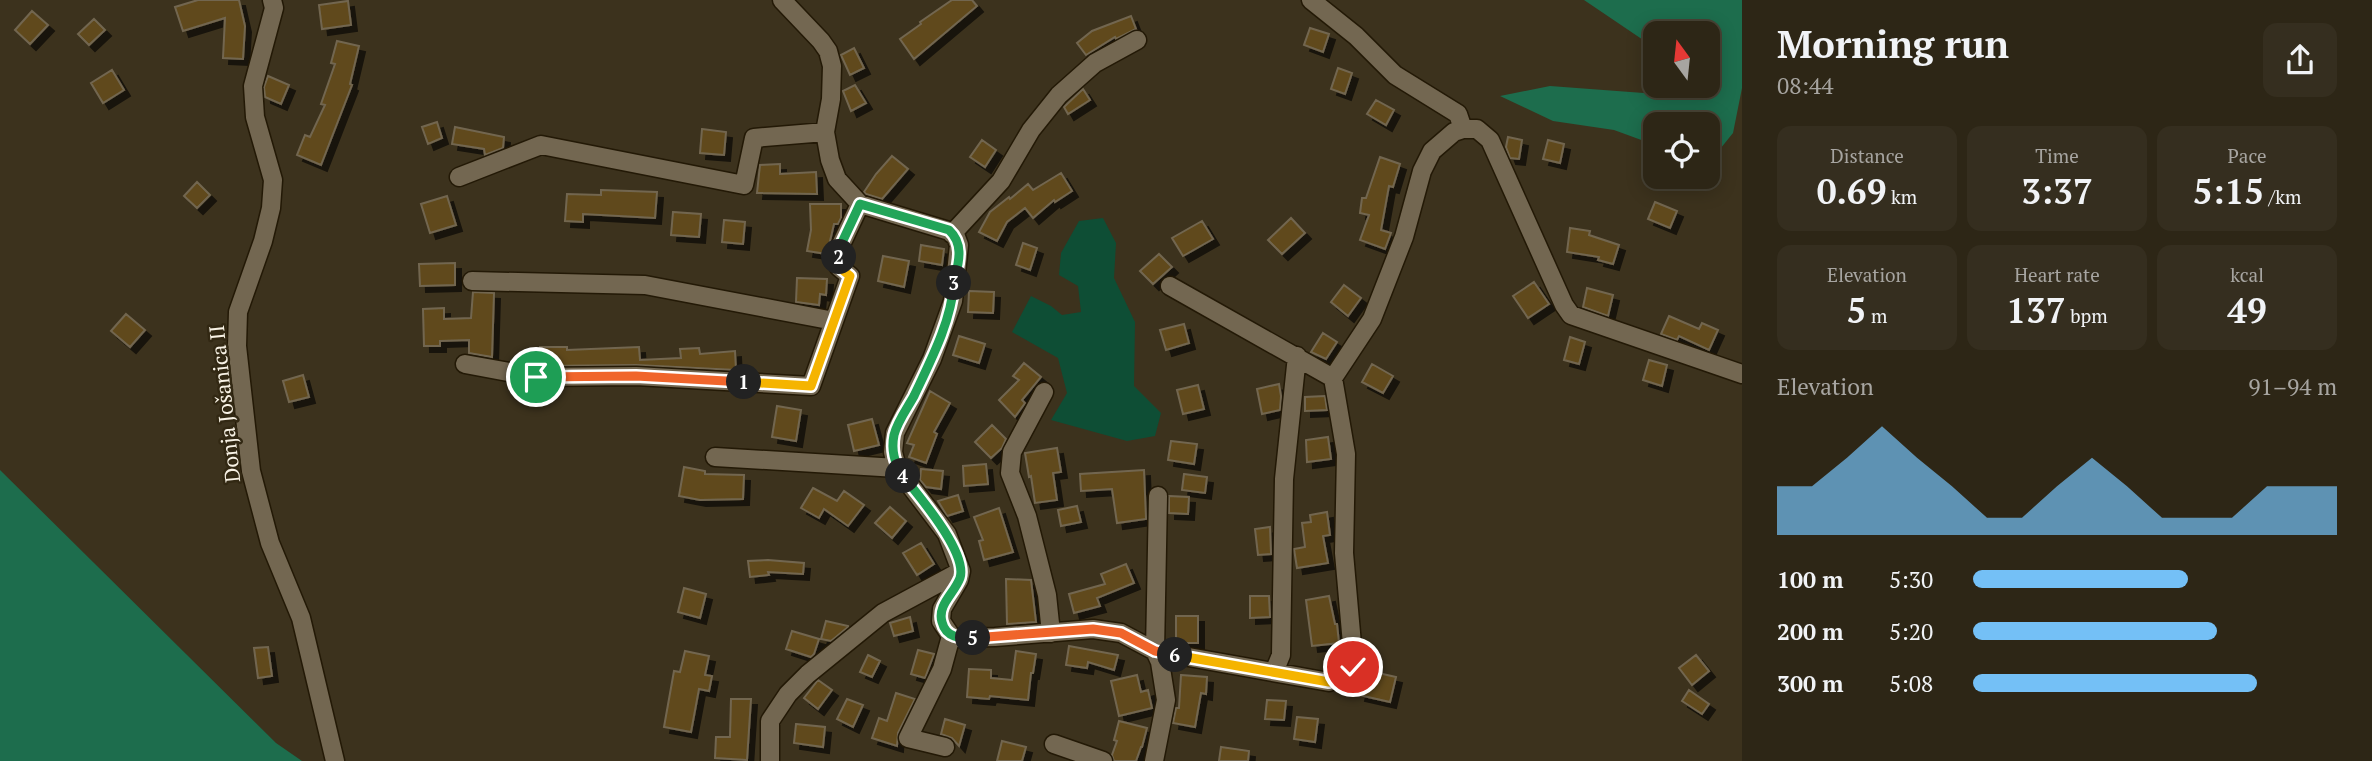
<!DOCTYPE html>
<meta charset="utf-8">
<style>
:root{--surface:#2d2616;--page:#352e1f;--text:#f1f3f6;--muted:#a7a5a1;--line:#484335;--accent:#74c0f6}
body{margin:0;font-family:"PT Serif",serif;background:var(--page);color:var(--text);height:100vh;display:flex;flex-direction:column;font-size:26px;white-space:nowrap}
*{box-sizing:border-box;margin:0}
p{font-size:23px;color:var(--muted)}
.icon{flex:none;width:38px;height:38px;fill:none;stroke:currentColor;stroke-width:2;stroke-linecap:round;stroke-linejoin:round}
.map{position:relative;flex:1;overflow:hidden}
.sheet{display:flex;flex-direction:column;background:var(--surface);width:630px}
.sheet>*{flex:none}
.needle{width:46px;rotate:345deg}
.fabs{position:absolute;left:1643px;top:21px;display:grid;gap:14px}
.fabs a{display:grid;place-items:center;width:77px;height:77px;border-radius:14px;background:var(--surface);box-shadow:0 4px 18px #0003,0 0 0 2px var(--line);font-size:35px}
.pin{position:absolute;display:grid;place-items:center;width:60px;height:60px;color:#fff;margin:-30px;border:4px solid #fff;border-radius:50%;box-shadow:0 2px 7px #0007}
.km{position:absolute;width:35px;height:35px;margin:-18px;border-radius:50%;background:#222;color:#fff;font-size:19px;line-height:35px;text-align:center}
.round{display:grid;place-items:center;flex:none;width:74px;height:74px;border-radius:14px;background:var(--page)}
.headline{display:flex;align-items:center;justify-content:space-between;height:119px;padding:0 35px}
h1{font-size:38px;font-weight:800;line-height:52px}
.stats{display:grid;grid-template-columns:repeat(3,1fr);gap:10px;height:119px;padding:7px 35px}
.stats div{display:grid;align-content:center;border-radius:14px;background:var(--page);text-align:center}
.stats b{font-size:35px;font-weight:800}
.stats small{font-size:19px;font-weight:400}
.stats p{font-size:19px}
.chart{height:196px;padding:14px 35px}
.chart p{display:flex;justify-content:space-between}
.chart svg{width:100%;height:126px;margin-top:7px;fill:var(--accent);opacity:.7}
ul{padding:0 35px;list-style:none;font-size:23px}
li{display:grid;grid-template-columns:112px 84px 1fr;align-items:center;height:52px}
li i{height:18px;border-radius:9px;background:var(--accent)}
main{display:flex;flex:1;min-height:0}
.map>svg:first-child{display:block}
</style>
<main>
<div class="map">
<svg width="1742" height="761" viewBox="0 0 1742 761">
<defs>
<filter id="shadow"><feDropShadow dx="6" dy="6" stdDeviation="0" flood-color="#0009"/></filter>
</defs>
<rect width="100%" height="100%" fill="#3c321d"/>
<!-- green -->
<path fill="#0e4e35" d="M1103,218l13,25 -2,35 21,44 -1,64 27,27 -6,23 -28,5 -76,-21 16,-27 -9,-35 -46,-26 19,-36 20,10 11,9 19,-3 -3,-26 -19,-11 2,-22 18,-32z"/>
<!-- forest -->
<path fill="#1d6d4d" d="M1584,0h158v88l-9,45 -25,31v-40h-52l-1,21 -41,-15 -61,-9 -53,-25 50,-10 107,8 3,-8h48v-53h-52l-1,15z
M0,470l276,273 26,18h-302z"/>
<!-- building -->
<path fill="#604a1b" stroke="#726650" stroke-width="2" filter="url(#shadow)" d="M198,0h41l6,26 -2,33 -20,-1 2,-40 -42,13 -8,-24z
M952,0h20l5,6 -63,53 -14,-20 21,-15 -1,-2z
M348,1l3,24 -29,4 -3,-24z
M32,11l16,14 -18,19 -15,-14z
M1131,16l5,13 -20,10 -1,-2 -29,18 -9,-12 15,-12z
M94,19l11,11 -16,15 -11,-11z
M1310,28l19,6 -6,18 -19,-7z
M337,41l22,5 -9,38 2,1 -31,80 -24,-10 8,-20 5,2 15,-32 -4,-1 14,-40 -4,-1z
M854,48l10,20 -14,7 -9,-20z
M1338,68l14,5 -7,21 -14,-5z
M112,70l12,20 -21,13 -12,-20z
M268,76l21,9 -8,19 -16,-7 -1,-10z
M855,85l11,18 -15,8 -8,-20z
M1083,89l7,11 -22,14 -4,-7z
M1376,100l18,10 -8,15 -19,-11z
M437,122l5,16 -14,6 -6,-17z
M455,127l49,10 -1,11 -18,7 -1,-6 -32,-5z
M702,129l24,3 -2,23 -24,-2z
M1508,137l14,3 -3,19 -9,-1 -4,-11z
M982,140l14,10 -11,17 -15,-10z
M1548,140l16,4 -4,19 -17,-4z
M892,156l16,13 -26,30 -16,-5 -2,-2 12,-18z
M1380,157l20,7 -7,23 -4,-1 -8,44 10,3 -6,16 -25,-9 9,-25 -9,-2 2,-15h4z
M780,164v10l36,-2 1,22 -60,-1 3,-28z
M1061,173l11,18 -17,11 -1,-2 -21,18 -8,-10 -18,14 -10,19 -18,-9 11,-20 19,-15 1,2 18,-15 5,6z
M197,182l13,13 -13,13 -13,-12z
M601,190l56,2 -2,26 -72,-4v8l-18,-1 2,-27 34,1z
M447,196l9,29 -26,8 -9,-29z
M1655,202l22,9 -7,17 -22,-9z
M810,204h31v14l-3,6h-4l-7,30 -20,-3 4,-21z
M673,212l28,2 -2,23 -28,-2z
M1291,218l14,15 -23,21 -14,-14z
M724,220l21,2 -2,22 -21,-2z
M1202,221l11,18 -30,17 -11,-18z
M1570,228l20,3 -1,4 30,10 -6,19 -15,-4 1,-3 -32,-5z
M1023,243l14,5 -7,22 -14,-5z
M921,245l23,4 -2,16 -23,-4z
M1159,254l13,13 -19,17 -13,-13z
M883,256l26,5 -5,26 -26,-6z
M455,263v22l-35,1 -1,-22z
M797,278l30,1 -1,16 -6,-1 -1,11 -23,-3z
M1534,282l15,22 -21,14 -15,-22z
M1344,285l17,13 -13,18 -17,-14z
M1587,288l26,7 -5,21 -25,-9z
M969,291l25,1 -1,21 -25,-1z
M473,292l21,1 -2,64 -23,-4v-13l-29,1v5h-16l-1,-37 21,-1v11l27,-1z
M126,314l19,16 -15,17 -19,-16z
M1669,316l30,13 3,-6 16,7 -9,20 -30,-14 -2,4 -16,-6z
M1184,324l5,19 -23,7 -6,-20z
M1323,333l14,9 -11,17 -15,-7z
M959,336l26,8 -6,19 -26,-8z
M1570,337l15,5 -6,22 -15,-4z
M540,347h27v3l72,-3 1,13 41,-2 -1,-9 19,-1 1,6 35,-3 1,19 -100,-5 -96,1z
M1649,360l18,5 -5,21 -19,-6z
M1024,363l17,14 -19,23 3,3 -10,14 -16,-17 20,-20 -6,-4z
M1372,364l21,12 -10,17 -21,-11z
M303,375l6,22 -20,5 -6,-21z
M1279,384l2,12 -1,14 -18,4 -5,-25z
M1198,385l6,24 -21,5 -6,-24z
M930,391l20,12 -16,29 3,2 -11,29 -17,-6 5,-12 -7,-2z
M1325,396l2,14 -22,1v-14z
M777,406l24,4 -5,31 -24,-4z
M872,419l7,26 -25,6 -6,-26z
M992,425l14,14 -4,9 -11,10 -16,-16z
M1328,437l3,22 -24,3 -1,-22z
M1171,441l26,3 -3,20 -26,-4z
M1057,448l4,24 -8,1 4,27 -22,3 -4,-27 -2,1 -4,-24z
M986,464l2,20 -24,2 -1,-20z
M684,467l21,4v3l39,1 -1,24 -43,1 -21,-4z
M921,469l22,2 -2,18 -15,-2 -6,-7z
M1144,470l2,49 -29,4 -5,-34 -31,2 -1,-17z
M1184,474l23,3 -2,16 -23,-3z
M813,488l24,13 7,-10 20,14 -16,21 -24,-17 -5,9 -18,-10z
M958,495l5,16 -16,5 -9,-15z
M1169,496l20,1 -1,17 -19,-1z
M1077,506l4,16 -20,4 -3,-16z
M890,507l16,14 -14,17 -17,-15z
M999,508l14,44 -29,8 -5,-19 4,-1 -9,-23z
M1327,512l3,23 -7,1 5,27 -31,5 -3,-19 11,-2 -3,-24 9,-1 -1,-7z
M1270,527l1,27 -13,1 -3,-26z
M921,543l13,21 -17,11 -14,-22z
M768,560l36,3 -1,11 -35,-2 1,3 -19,2 -2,-16z
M1126,564l8,19 -37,15 3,8 -26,7 -5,-19 36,-10 -4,-10z
M1006,579l25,1 5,42 -29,2z
M684,588l22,6 -6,24 -22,-6z
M1250,596h19l1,21 -20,1z
M1329,596l6,28h2l2,19 -27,3 -6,-46z
M1176,616h22v27h-22z
M910,617l3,14 -19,5 -4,-13z
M826,621l22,5v1l-17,14 -10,-2z
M792,631l27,8 -5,15 -3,3 -25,-8z
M1069,646l49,9 -4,15 -26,-8 -1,6 -21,-3z
M268,647l4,29 -14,2 -4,-30z
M918,650l16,4 -9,24 -14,-4z
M685,651l24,5 -4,19 7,1 -3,15 -10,-2 -8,43 -27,-5 10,-56 6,1z
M1016,651l20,3 -3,19h-2l-3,27 -38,-4 -1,3 -22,-2 2,-28 22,1v8l21,2z
M868,655l12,6 -8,16 -12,-5z
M1696,655l13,16 -17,14 -13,-17z
M1365,670l31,7 -6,25 -31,-7z
M1137,675l4,17 7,-2 4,18 -33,8 -8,-35z
M1181,675l26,2 -1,17 -5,-1 -6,34 -22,-4 3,-15h3z
M818,680l14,10 -14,19 -14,-11z
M1689,690l20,14 -7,10 -20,-13z
M896,693l19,6 -17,34 -1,13 -25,-8 7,-20 8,3z
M731,699h20l-4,61 -32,-2 1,-21h14z
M847,699l16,6 -10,22 -16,-8z
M1267,700l19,1 -2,19 -19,-1z
M1297,717l21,2 -3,23 -21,-3z
M945,719l20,6 -6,21 -7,-8 -11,-4z
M1119,721l28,7 -5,19h-1l-5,14h-22l-2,-6 5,-14 -3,-1z
M796,724l29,3 -2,20 -29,-4z
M1002,741l24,6 -4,14h-25z
M1221,747l28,4 -1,10h-29z"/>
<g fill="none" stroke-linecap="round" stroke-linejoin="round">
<!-- minor casing -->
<g stroke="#231906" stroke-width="21">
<path id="minor" d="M272,0l2,8 -21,78 2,31 18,63 -2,28 -8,33 -25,71 -1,34 14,125 19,72 31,75 34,143
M782,0l39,41 7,10 4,15 -1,33 -6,33 5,28 7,19 23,25 89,27 7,6 3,8 -6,56 -21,58 -37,74 -2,19 4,16 50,66 14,37 -2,9 -17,29 -1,12 10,15 5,2 39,-1 98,-8 28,4 34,18 5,11 6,38 -12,61
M1311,0l45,36 39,39 63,39 5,15
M459,177l82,-32 203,40 10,-47 71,-6
M952,234l49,-53 30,-51 28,-35 36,-32 42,-23
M472,281l173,4 189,36
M465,364l71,13 100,-1 175,10 39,-110 -11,-9 -1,-16 22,-47
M1333,378l39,-59 32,-82 18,-66 10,-20 22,-19 9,-3h14l13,11 74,165 7,10 171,59
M1044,392l-32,60 -2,21 17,43 20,79 4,38
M715,457l182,11
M1158,496l-3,155 174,31 15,-6 10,-9 -10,-114 2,-99 -13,-76 -163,-92
M1274,672l7,-17 3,-176 13,-123
M1054,744l49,17
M945,747l-37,-9 34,-69 9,-33
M770,761v-40l18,-27 20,-20 75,-61 78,-42"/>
</g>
<!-- minor -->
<use href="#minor" stroke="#736751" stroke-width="18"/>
</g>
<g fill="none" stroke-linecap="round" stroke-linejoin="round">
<!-- split-1 casing -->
<g stroke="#fff" stroke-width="14">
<path id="split-1" d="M536,377l100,-1 108,6"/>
</g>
<!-- split-2 casing -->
<g stroke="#fff" stroke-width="14">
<path id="split-2" d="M744,382l67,4 39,-110 -11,-9v-10"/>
</g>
<!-- split-3 casing -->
<g stroke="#fff" stroke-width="14">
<path id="split-3" d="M839,257l-1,-6 22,-47 89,26c16,15 9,34 5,53"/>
</g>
<!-- split-4 casing -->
<g stroke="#fff" stroke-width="14">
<path id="split-4" d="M903,476c-9,-13 -12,-26 -9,-41 3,-13 14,-28 20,-39 17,-36 37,-74 40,-113"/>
</g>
<!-- split-5 casing -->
<g stroke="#fff" stroke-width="14">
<path id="split-5" d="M903,476c16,20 65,77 57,102 -6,16 -23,27 -18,44 4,16 18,16 31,16"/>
</g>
<!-- split-6 casing -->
<g stroke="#fff" stroke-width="14">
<path id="split-6" d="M973,638l120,-9 28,4 34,18 20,4"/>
</g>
<!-- split-7 casing -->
<g stroke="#fff" stroke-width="14">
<path id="split-7" d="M1175,655l154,27 15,-6 9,-9"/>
</g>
<!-- split-1 -->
<use href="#split-1" stroke="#f0652b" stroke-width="9"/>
<!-- split-2 -->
<use href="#split-2" stroke="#f5b400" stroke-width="9"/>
<!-- split-3 -->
<use href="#split-3" stroke="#22a559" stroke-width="9"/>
<!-- split-4 -->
<use href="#split-4" stroke="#22a559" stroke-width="9"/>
<!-- split-5 -->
<use href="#split-5" stroke="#22a559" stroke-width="9"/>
<!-- split-6 -->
<use href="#split-6" stroke="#f0652b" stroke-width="9"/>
<!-- split-7 -->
<use href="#split-7" stroke="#f5b400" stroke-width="9"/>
</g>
<g text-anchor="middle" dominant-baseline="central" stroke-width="5" stroke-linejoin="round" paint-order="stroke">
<!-- street labels -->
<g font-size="21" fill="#f8f2e5" stroke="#322813">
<text transform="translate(224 404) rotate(-96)">Donja Jošanica II</text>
</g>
</g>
</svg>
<div class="fabs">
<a><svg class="needle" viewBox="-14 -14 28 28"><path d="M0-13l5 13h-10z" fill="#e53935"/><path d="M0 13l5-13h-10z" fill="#a7a5a1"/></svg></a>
<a><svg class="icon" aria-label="locate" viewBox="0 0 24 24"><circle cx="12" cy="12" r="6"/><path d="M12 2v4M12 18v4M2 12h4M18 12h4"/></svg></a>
</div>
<div class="pin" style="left:536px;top:377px;background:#1e9e55"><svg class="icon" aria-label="arrive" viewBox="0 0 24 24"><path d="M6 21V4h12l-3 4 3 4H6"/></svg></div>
<div class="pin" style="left:1353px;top:667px;background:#d93025"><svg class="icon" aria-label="check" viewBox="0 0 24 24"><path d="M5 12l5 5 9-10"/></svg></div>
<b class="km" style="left:744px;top:382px">1</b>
<b class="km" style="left:839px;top:257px">2</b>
<b class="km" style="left:954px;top:283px">3</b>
<b class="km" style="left:903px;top:476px">4</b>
<b class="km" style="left:973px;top:638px">5</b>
<b class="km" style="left:1175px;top:655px">6</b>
</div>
<section class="sheet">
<div class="headline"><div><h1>Morning run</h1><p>08:44</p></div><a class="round"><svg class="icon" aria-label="share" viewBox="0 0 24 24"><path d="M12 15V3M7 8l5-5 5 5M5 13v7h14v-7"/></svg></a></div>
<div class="stats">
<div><p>Distance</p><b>0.69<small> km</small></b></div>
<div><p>Time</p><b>3:37</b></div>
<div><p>Pace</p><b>5:15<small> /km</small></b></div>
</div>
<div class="stats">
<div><p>Elevation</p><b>5<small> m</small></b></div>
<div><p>Heart rate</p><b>137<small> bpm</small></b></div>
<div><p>kcal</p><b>49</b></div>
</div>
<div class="chart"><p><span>Elevation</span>91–94 m</p>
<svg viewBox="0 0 160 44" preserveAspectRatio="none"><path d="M0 44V27L10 27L20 17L30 6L40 17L50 27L60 38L70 38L80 27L90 17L100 27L110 38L120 38L130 38L140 27L150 27L160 27V44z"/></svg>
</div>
<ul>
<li><b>100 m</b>5:30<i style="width:59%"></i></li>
<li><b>200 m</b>5:20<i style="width:67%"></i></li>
<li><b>300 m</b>5:08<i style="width:78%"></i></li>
</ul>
</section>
</main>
